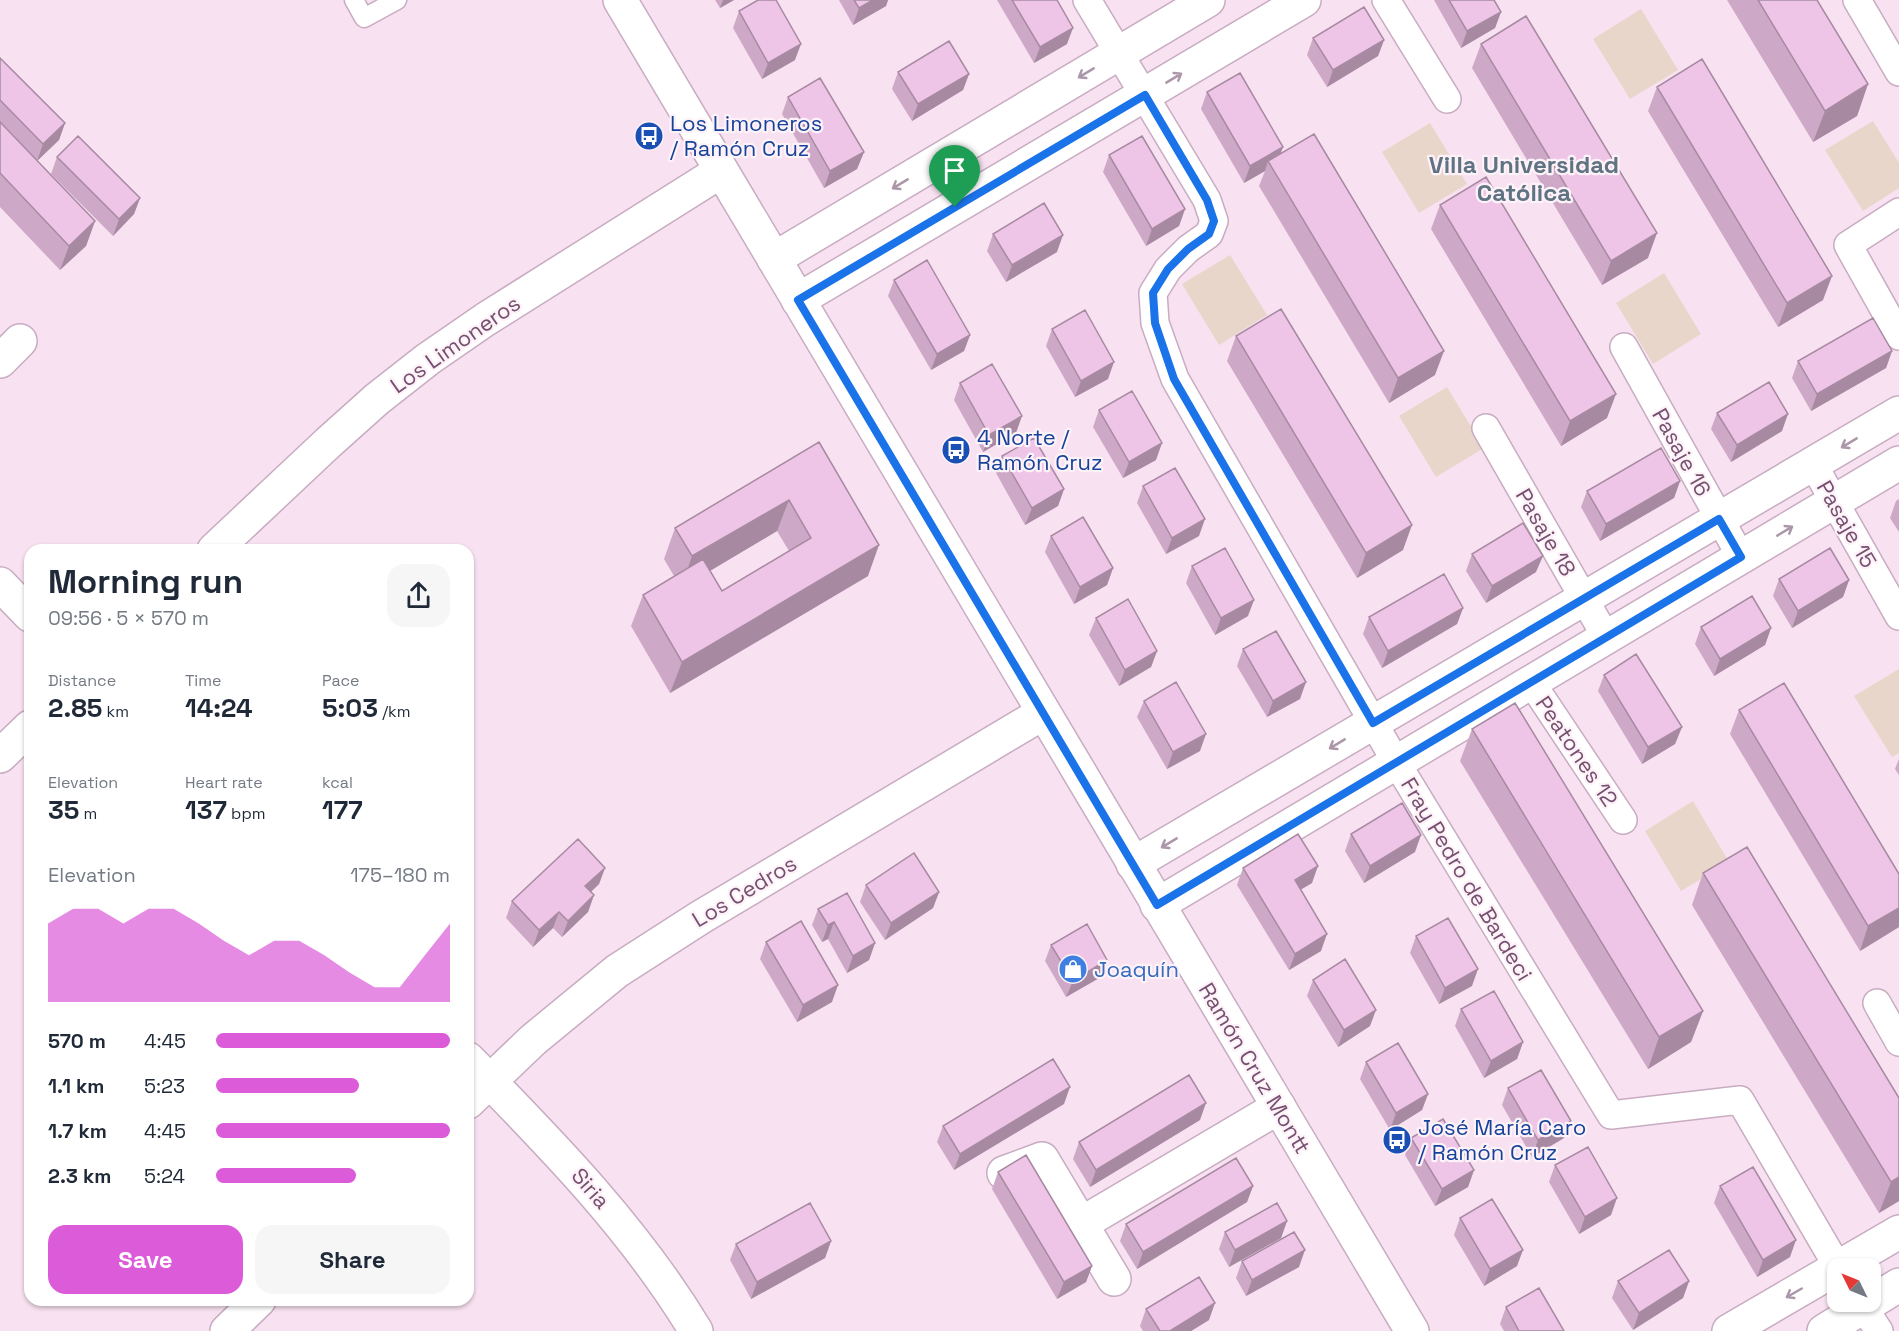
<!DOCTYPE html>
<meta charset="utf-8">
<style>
:root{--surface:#fff;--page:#f6f6f7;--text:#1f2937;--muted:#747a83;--accent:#db5bd9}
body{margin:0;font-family:"Space Grotesk",sans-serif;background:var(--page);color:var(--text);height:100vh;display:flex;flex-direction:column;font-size:22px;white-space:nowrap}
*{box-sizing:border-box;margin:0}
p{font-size:20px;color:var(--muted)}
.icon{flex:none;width:33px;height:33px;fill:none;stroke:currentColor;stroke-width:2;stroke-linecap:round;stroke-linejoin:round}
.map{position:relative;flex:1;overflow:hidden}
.panel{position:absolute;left:24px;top:544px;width:450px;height:762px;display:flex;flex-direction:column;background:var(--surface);border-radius:18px;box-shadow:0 2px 4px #0004}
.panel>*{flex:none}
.needle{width:39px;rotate:313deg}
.fabs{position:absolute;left:1827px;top:1258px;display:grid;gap:12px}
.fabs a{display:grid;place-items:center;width:54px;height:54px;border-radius:12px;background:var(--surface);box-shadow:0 2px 4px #0004;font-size:30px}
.pin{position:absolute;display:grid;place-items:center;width:51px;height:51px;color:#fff;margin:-62px -26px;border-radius:50% 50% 50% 0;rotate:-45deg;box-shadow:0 0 6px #0007}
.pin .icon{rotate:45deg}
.round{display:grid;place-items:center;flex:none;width:63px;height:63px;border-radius:18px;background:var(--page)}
.headline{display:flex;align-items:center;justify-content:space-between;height:102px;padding:0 24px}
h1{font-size:33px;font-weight:800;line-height:45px}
.figures{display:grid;grid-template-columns:repeat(3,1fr);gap:9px;height:102px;padding:6px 24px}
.figures div{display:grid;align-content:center}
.figures b{font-size:26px;font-weight:800}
.figures small{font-size:16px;font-weight:400}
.figures p{font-size:16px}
.chart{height:168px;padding:12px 24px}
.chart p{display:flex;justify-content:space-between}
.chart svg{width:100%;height:108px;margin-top:6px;fill:var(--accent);opacity:.7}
.button{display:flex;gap:12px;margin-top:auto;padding:12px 24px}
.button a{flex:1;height:69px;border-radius:18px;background:var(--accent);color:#fff;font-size:24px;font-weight:800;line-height:69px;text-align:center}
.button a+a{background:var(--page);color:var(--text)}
ul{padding:0 24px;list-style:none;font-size:20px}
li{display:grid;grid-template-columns:96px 72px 1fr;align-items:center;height:45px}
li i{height:15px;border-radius:8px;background:var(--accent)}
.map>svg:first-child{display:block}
</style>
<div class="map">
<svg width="1899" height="1331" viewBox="0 0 1899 1331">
<rect width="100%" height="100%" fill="#fbecf5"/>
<!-- residential -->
<path fill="#f8e1f0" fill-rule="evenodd" d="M0,0h1899v1331h-1899zM30,550h438v750h-438zM1838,1269h32v33h-32z"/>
<!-- green -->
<path fill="#e9d6cb" d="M1641,9l37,61 -48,29 -37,-60z
M1873,121l26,42v25l-36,23 -38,-61z
M1430,123l37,61 -48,29 -37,-61z
M1230,255l37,60 -48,30 -37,-61z
M1664,273l37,61 -48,30 -37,-61z
M1447,387l37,61 -48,29 -37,-61z
M1899,669v84l-7,4 -38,-61z
M1693,801l36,61 -48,29 -36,-60z"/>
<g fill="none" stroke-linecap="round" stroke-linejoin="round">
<!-- service casing -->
<g stroke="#c8acc2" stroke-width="21">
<path id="service" d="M354,0l10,18 33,-18"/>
</g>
<!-- pedestrian casing -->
<g stroke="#c8acc2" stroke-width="30">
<path id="pedestrian" d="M1087,0l120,200 7,21 -5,13 -21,15 -20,20 -15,24 2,30 20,56 221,383 215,353 129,-15 99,169
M1386,0l61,99
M1857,0l42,72
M1899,212l-51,33 51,91
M1624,347l117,210
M1486,428l120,209
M1813,464l86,152
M1531,682l92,138
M1877,1003l22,39
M1860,1302l19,29"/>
</g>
<!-- minor casing -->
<g stroke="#c8acc2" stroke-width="36">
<path id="minor" d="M774,259l434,-259
M798,300l506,-300
M0,361l20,-20
M214,550l115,-108 48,-43 51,-40 58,-40 235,-148
M0,584l30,31
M0,756l30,-29
M1133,864l766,-451
M1157,905l742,-442
M468,1059c83,85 166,169 228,272
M468,1102l65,-62 84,-69 84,-54 342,-204
M1004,1173l38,-14 72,120
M1081,1224l198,-117
M227,1331l32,-31
M1729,1331l170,-99
M1824,1331l75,-46"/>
</g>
<!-- tertiary casing -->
<g stroke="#c8acc2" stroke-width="36">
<path id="tertiary" d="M620,0l792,1331"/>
</g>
<!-- service -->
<use href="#service" stroke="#fff" stroke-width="18"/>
<!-- pedestrian -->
<use href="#pedestrian" stroke="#fff" stroke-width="27"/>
<!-- minor -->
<use href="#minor" stroke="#fff" stroke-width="33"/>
<!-- tertiary -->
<use href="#tertiary" stroke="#fff" stroke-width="33"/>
</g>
<!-- wall -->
<path fill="#cea9c7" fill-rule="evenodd" d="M715,0h19l-14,8z
M839,0h49l-2,6 -33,19z
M997,0h60l10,44 -33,19z
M1434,0h60l7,12 -6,16 -34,20z
M1727,0h90l51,84 -11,32 -44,26z
M739,11l56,49 -33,19 -29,-51z
M1313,38l71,2 -6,16 -51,31 -20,-32z
M1481,44l167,214 -46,27 -130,-217z
M0,58l65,65 -6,17 -22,21 58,60 -9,25 -26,24 -60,-63z
M898,72l71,2 -6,16 -51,31 -20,-32z
M1657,87l166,213 -45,27 -130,-216z
M1207,92l76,55 -3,7 155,221 -46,28 -130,-217 6,-15 -21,12 -43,-74z
M788,97l76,55 -7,17 -33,19 -42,-74z
M1109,155l76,54 -6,17 -33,20 -43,-74z
M57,157l83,41 -6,16 -21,22 -62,-62z
M1440,205l167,213 -46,28 -130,-217z
M993,234l64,18 -51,30 -19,-31z
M894,280l76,55 -6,16 -33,19 -43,-74z
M1052,329l56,50 -33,18 -29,-51z
M1236,336l167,214 -46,28 -130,-217z
M1892,351l-6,17 -75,43 -19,-33 6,-17z
M960,383l56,50 -33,19 -29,-52z
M1099,410l57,50 -33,18 -30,-51z
M1717,413l65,18 -51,31 -20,-33z
M819,442l49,134 -198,117 -39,-67 12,-31 31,-19 -10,-17 11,-31zM777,531l12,20 -67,40 -12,-20z
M1002,456l62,33 -6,17 -33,19 -29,-52z
M1680,481l-6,17 -74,43 -19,-34 6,-16z
M1143,486l56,50 -33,18 -29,-51z
M1899,499v33l-9,-14 6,-17z
M1051,536l62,32 -6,17 -33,19 -29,-52z
M1472,554l64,18 -50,31 -20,-32z
M1192,566l56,50 -33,19 -29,-52z
M1779,579l70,1 -6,17 -51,31 -19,-32z
M1463,608l-6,16 -75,44 -19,-34 6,-17z
M1096,618l61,33 -6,16 -32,19 -30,-51z
M1701,627l70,1 -6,17 -51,31 -19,-32z
M1243,649l57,50 -33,18 -30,-51z
M1604,675l78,52 -7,17 -33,20 -44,-73z
M1144,701l56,50 -33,18 -30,-52z
M1739,710l160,164v53l-39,24 -130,-217z
M1472,729l231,282 -12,31 -43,27 -188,-308z
M1899,759v16l-4,-6z
M1351,834l64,18 -51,31 -19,-32z
M1747,847l152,354 -20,12 -187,-308 11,-32z
M605,868l-6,16 -8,8 3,3 -6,17 -26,25 -9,-9 -20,19 -27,-29 6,-17z
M1243,868l69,15 -12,7 21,61 -32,19 -52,-85z
M866,885l73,7 -6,16 -48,32 -25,-38z
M818,909l57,34 -6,17 -22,13 -19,-34 -6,3 -10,-17z
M1416,936l56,50 -33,18 -29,-51z
M766,942l66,60 -35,20 -37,-63z
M1051,945l50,32 -35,20 -21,-36z
M1313,980l57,46 -32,21 -31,-51z
M1461,1009l62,33 -6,17 -33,19 -29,-52z
M1366,1062l62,32 -6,16 -32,20 -30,-51z
M1508,1088l63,33 -7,17 -32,19 -30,-52z
M1064,1104l-110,66 -17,-28 6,-16z
M1200,1120l-110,67 -17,-28 6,-17z
M1411,1138l63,32 -6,17 -33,19 -30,-51z
M1555,1165l56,50 -32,19 -30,-52z
M998,1172l94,94 -6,16 -29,17 -65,-110z
M1253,1186l-6,16 -110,67 -17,-28 6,-17z
M1720,1186l70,71 -33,20 -43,-74z
M1460,1218l57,48 -33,20 -30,-51z
M1287,1221l-6,17 -52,29 -10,-18 6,-17z
M831,1241l-6,17 -74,41 -21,-39 6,-16z
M1242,1261l57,6 -53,29 -10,-18z
M1618,1281h71l-6,17 -50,32 -21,-32z
M1506,1307l58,24h-60l-4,-7z
M1146,1309l63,11 -18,11h-48l-3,-5z"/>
<!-- shaded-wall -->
<path fill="#a78aa2" d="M723,0h11l-14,8z
M873,0h15l-2,6 -33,19 6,-17z
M1501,12l-6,16 -34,20 6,-17z
M1073,28l-6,16 -33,19 6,-16z
M1384,40l-6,16 -51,31 6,-17z
M801,44l-6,16 -33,19 6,-16z
M969,74l-6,16 -51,31 6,-17z
M1868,84l-11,32 -44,26 12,-31z
M65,123l-6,17 -22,21 6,-17z
M1283,147l-6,16 -9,-2 -3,10 -21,12 6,-17z
M864,152l-7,17 -33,19 6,-17z
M140,198l-6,16 -21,22 6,-17z
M1185,209l-6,17 -33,20 6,-17z
M95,221l-9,25 -26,24 9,-24z
M1657,233l-9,25 -46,27 9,-24z
M1063,235l-6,17 -51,30 6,-17z
M1832,276l-9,24 -45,27 9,-24z
M970,335l-6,16 -33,19 6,-16z
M1444,351l-9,24 -46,28 9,-25z
M1892,351l-6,17 -75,43 6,-17z
M1114,362l-6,17 -33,18 6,-16z
M1616,394l-9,24 -46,28 9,-25z
M1788,414l-6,17 -51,31 6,-17z
M1022,416l-6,17 -33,19 6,-17z
M1162,443l-6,17 -33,18 6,-16z
M1680,481l-6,17 -74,43 6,-17z
M1064,489l-6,17 -33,19 7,-17z
M789,500l-12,31 -96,57 11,-32z
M1205,519l-6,17 -33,18 6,-16z
M1412,525l-9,25 -46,28 9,-25z
M879,545l-11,31 -198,117 12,-31z
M1543,556l-7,16 -50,31 6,-17z
M1113,568l-6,17 -33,19 6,-17z
M1849,580l-6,17 -51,31 6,-17z
M1254,600l-6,16 -33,19 6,-17z
M1463,608l-6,16 -75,44 6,-17z
M1771,628l-6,17 -51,31 6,-17z
M1157,651l-6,16 -32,19 6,-16z
M1306,682l-6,17 -33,18 6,-16z
M1682,727l-7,17 -33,20 6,-17z
M1206,734l-6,17 -33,18 6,-17z
M1421,835l-6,17 -51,31 6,-17z
M1318,866l-6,17 -24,14 7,-17z
M605,868l-6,16 -20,19 6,-17z
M939,892l-6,16 -48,32 6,-17z
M594,895l-6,17 -26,25 6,-16z
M1899,908v19l-39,24 8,-25z
M559,912l-6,16 -20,19 6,-17z
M834,922l-6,17 -6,3 6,-17z
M1327,934l-6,17 -32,19 6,-16z
M875,943l-6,17 -22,13 6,-17z
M1107,960l-6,17 -35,20 7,-16z
M1478,969l-6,17 -33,18 6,-16z
M838,985l-6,17 -35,20 6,-17z
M1376,1010l-6,16 -32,21 6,-17z
M1703,1011l-12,31 -43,27 11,-32z
M1523,1042l-6,17 -33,19 7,-17z
M1070,1087l-6,17 -110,66 6,-16z
M1428,1094l-6,16 -32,20 6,-17z
M1206,1103l-6,17 -110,67 6,-17z
M1571,1121l-7,17 -32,19 6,-17z
M1474,1170l-6,17 -33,19 7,-17z
M1899,1177v24l-20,12 12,-31z
M1253,1186l-6,16 -110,67 6,-17z
M1617,1198l-6,17 -32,19 6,-17z
M1287,1221l-6,17 -52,29 6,-17z
M1796,1240l-6,17 -33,20 6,-17z
M831,1241l-6,17 -74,41 6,-17z
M1305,1250l-6,17 -53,29 6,-16z
M1523,1250l-6,16 -33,20 6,-17z
M1092,1266l-6,16 -29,17 7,-17z
M1689,1281l-6,17 -50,32 6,-17z
M1215,1303l-6,17 -18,11h-21z"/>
<!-- building -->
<path fill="#efc5e7" stroke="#a78aa2" stroke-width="1.5" d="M758,0h18l25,44 -33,19 -29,-52z
M854,0h19l-14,8z
M1012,0h45l16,28 -33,19z
M1449,0h45l7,12 -34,19z
M1758,0h59l51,84 -43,27z
M1364,7l20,33 -51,30 -20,-32z
M1526,16l131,217 -46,28 -130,-217z
M949,41l20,33 -51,30 -20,-32z
M0,58l65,65 -22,21 -43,-44z
M1702,59l130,217 -45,27 -130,-216z
M1240,73l43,74 -33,19 -43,-74z
M820,78l44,74 -34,19 -42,-74z
M0,122l95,99 -26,25 -69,-73z
M1314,134l130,217 -46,27 -130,-217z
M78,136l62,62 -21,21 -62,-62z
M1142,136l43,73 -33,20 -43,-74z
M1486,177l130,217 -46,27 -130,-216z
M1044,203l19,32 -51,30 -19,-31z
M927,260l43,75 -33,19 -43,-74z
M1281,309l131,216 -46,28 -130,-217z
M1085,310l29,52 -33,19 -29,-52z
M1873,318l19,33 -75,43 -19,-33z
M992,364l30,52 -33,19 -29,-52z
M1769,382l19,32 -51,31 -20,-32z
M1132,391l30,52 -33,19 -30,-52z
M1034,438l30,51 -32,19 -30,-52z
M819,442l60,103 -197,117 -39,-67 60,-36 19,32 89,-53 -22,-38 -97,56 -17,-28z
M1661,448l19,33 -74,43 -19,-33z
M1175,468l30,51 -33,19 -29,-52z
M1083,517l30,51 -33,19 -29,-51z
M1523,523l20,33 -51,30 -20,-32z
M1225,548l29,52 -33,18 -29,-52z
M1830,548l19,32 -51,31 -19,-32z
M1444,574l19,34 -75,43 -19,-34z
M1752,596l19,32 -51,31 -19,-32z
M1128,599l29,52 -32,19 -29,-52z
M1276,631l30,51 -33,19 -30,-52z
M1636,654l46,73 -34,20 -44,-72z
M1176,682l30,52 -33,18 -29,-51z
M1784,683l115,191v34l-31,18 -129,-216z
M1515,703l188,308 -44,26 -187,-308z
M1402,803l19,32 -51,31 -19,-32z
M1298,834l20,32 -23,14 32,54 -32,20 -52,-86z
M578,839l27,29 -20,18 9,9 -26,26 -9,-9 -20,18 -27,-29z
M1747,847l152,251v79l-8,5 -188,-309z
M914,853l25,39 -48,31 -25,-38z
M847,893l28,50 -22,13 -19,-34 -6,3 -10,-16z
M1448,918l30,51 -33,19 -29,-52z
M801,921l37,64 -35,20 -37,-63z
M1087,924l20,36 -34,21 -22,-36z
M1345,959l31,51 -32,20 -31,-50z
M1494,991l29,51 -32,19 -30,-52z
M1398,1043l30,51 -32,19 -30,-51z
M1053,1059l17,28 -110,67 -17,-28z
M1541,1070l30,51 -33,19 -30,-52z
M1189,1075l17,28 -110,67 -17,-28z
M1443,1119l31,51 -32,19 -31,-51z
M1588,1147l29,51 -32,19 -30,-52z
M1026,1155l66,111 -28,16 -66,-110z
M1236,1158l17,28 -110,66 -17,-28z
M1753,1167l43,73 -33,20 -43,-74z
M1492,1199l31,51 -33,19 -30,-51z
M810,1203l21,38 -74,41 -21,-38z
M1277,1203l10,18 -52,29 -10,-18z
M1294,1232l11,18 -53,30 -10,-19z
M1669,1250l20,31 -50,32 -21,-32z
M1199,1277l16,26 -45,28h-10l-14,-22z
M1539,1288l25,43h-45l-13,-24z"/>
<!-- one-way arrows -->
<defs><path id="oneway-shaft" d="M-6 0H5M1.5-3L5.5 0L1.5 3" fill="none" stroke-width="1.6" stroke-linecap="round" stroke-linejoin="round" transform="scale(1.5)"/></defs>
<g stroke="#ac96a9">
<use href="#oneway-shaft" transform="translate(1086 73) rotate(149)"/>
<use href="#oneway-shaft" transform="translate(1174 78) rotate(-31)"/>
<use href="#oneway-shaft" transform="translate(900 184) rotate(149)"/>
<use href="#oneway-shaft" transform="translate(1849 443) rotate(149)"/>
<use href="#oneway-shaft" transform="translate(1785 531) rotate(-31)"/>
<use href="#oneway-shaft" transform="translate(1337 744) rotate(149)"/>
<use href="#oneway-shaft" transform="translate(1169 843) rotate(149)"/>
<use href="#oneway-shaft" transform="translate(1794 1293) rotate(150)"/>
</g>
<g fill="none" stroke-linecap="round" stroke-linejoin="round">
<!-- route casing -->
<g stroke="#fff" stroke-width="12">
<path id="route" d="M1145,95l62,105 7,21 -5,13 -21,15 -20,20 -15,24 2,30 19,56 199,344 346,-204 22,38 -584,348 -359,-605z"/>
</g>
<!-- route -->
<use href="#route" stroke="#1a73e8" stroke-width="8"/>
</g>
<!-- icons -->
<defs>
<g id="bus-disc" transform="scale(1.5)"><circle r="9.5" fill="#1a4fb4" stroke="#fef2f9"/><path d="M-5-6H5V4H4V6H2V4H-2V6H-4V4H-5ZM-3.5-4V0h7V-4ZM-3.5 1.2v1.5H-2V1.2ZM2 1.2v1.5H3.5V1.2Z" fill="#fff"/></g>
<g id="shop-disc" transform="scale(1.5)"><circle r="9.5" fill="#3f7fe0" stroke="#fef2f9"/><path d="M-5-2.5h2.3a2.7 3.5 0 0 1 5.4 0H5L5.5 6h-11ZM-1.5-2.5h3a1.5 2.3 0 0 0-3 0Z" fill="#fff"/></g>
</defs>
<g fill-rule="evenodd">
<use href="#bus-disc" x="649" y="136"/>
<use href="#bus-disc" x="956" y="450"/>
<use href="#shop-disc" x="1073" y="969"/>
<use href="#bus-disc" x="1397" y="1140"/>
</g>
<g text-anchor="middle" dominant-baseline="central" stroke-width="4.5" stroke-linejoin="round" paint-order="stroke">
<!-- transit labels -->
<g font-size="22" fill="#164399" stroke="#fef2f9" text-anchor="start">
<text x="670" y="123">Los Limoneros<tspan x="670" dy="25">/ Ramón Cruz</tspan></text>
<text x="977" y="437">4 Norte /<tspan x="977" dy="25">Ramón Cruz</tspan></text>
<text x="1418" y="1127">José María Caro<tspan x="1418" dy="25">/ Ramón Cruz</tspan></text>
</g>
<!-- street labels -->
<g font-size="22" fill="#755070" stroke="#fef2f9">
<text transform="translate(455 344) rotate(-35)">Los Limoneros</text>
<text transform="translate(1682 452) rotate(61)">Pasaje 16</text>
<text transform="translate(1847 524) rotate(60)">Pasaje 15</text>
<text transform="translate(1546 532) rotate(60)">Pasaje 18</text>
<text transform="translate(1577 751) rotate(56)">Peatones 12</text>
<text transform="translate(1467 879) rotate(59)">Fray Pedro de Bardeci</text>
<text transform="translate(744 891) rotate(-31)">Los Cedros</text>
<text transform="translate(1255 1068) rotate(59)">Ramón Cruz Montt</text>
<text transform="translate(591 1188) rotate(49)">Siria</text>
</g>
<!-- shop labels -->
<g font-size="22" fill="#366cbe" stroke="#fef2f9" text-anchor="start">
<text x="1094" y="969">Joaquín</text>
</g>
<!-- neighbourhood labels -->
<g font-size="24" font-weight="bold" fill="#5f7383" stroke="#fef2f9">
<text x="1524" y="164">Villa Universidad<tspan x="1524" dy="28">Católica</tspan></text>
</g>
</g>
</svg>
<div class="fabs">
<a><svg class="needle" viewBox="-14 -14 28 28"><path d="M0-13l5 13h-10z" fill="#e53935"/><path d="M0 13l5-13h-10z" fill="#747a83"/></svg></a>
</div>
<div class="pin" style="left:955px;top:207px;background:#1e9e55"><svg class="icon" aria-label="arrive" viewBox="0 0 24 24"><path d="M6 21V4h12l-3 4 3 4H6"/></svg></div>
<section class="panel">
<div class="headline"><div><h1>Morning run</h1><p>09:56 · 5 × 570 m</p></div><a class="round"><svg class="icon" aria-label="share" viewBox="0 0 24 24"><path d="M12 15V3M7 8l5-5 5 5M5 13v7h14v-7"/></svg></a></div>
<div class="figures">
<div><p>Distance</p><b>2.85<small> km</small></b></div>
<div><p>Time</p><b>14:24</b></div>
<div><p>Pace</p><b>5:03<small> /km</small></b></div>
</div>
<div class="figures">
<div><p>Elevation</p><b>35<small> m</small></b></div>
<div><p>Heart rate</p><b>137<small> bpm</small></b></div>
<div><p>kcal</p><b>177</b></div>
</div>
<div class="chart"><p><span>Elevation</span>175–180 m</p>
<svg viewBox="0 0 160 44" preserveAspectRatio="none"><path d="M0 44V12L10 6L20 6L30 12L40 6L50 6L60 12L70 19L80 25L90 19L100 19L110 25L120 32L130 38L140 38L150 25L160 12V44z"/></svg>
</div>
<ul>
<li><b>570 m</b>4:45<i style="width:100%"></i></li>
<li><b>1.1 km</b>5:23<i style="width:61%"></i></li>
<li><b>1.7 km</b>4:45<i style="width:100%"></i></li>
<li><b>2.3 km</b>5:24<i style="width:60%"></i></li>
</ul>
<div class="button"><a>Save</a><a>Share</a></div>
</section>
</div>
